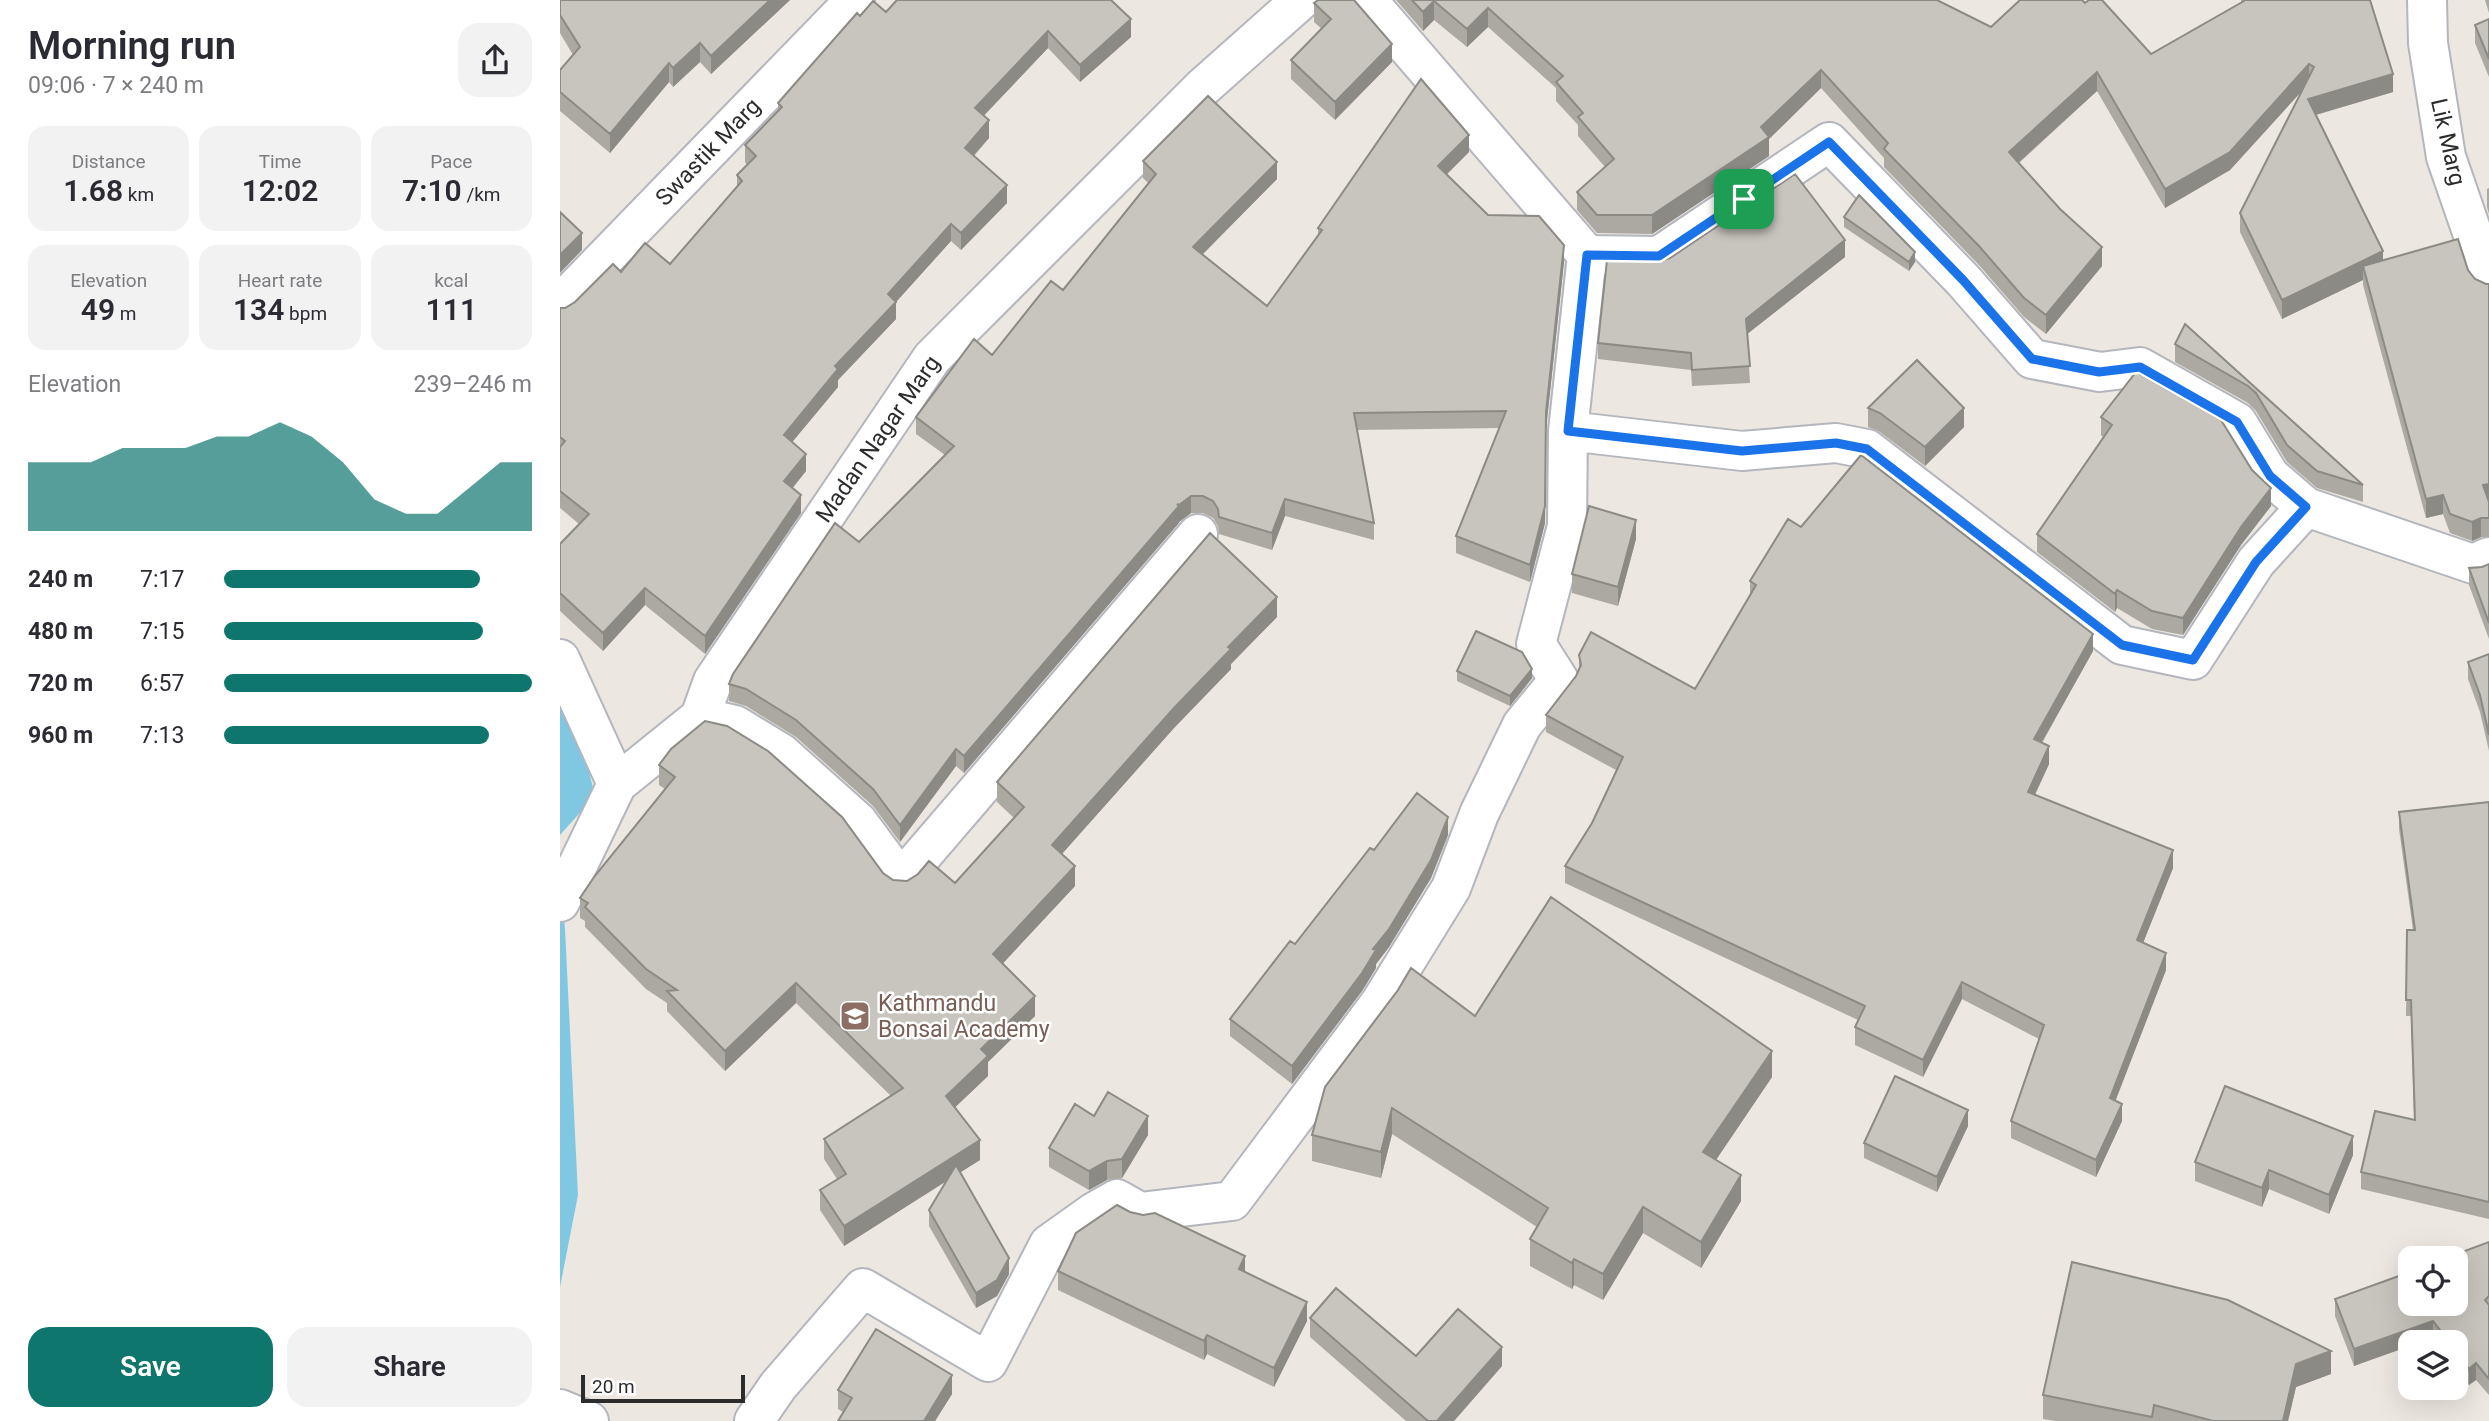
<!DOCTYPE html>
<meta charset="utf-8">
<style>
:root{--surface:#fff;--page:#f2f2f3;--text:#2b2b33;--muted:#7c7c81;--accent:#0f766e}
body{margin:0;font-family:Roboto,sans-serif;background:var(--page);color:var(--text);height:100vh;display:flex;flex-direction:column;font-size:26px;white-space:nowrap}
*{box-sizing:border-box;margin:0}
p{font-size:23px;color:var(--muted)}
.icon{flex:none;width:38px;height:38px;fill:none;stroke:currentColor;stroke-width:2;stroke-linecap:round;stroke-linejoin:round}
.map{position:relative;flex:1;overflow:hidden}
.details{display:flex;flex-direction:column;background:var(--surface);width:560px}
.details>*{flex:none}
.buttons{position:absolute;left:1838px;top:1246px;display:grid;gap:14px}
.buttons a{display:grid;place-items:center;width:70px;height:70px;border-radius:14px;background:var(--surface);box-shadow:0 7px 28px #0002;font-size:35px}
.scale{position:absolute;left:21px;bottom:18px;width:164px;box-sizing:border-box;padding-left:7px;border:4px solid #2c2c2c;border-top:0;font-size:19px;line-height:24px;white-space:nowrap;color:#2c2c2c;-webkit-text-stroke:5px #fff;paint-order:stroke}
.pin{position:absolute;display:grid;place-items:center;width:60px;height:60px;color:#fff;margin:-30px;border-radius:14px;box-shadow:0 4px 10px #0006}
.round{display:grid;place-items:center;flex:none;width:74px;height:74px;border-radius:21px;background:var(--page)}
.summary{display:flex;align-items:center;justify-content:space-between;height:119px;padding:0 28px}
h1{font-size:38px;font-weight:600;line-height:52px}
.stats{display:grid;grid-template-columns:repeat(3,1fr);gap:10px;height:119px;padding:7px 28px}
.stats div{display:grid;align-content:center;border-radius:18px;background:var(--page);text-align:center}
.stats b{font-size:30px;font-weight:600}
.stats small{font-size:19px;font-weight:400}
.stats p{font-size:19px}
.chart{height:196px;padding:14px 28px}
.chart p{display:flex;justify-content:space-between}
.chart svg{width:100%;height:126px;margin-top:7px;fill:var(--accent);opacity:.7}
.cta{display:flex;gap:14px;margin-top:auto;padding:14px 28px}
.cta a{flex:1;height:80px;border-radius:21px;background:var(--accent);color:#fff;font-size:28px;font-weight:600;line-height:80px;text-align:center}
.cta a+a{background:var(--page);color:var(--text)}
ul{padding:0 28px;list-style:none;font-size:23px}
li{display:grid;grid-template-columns:112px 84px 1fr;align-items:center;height:52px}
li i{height:18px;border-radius:9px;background:var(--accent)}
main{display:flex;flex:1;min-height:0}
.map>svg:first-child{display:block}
</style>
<main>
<section class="details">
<div class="summary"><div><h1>Morning run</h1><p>09:06 · 7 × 240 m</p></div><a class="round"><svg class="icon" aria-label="share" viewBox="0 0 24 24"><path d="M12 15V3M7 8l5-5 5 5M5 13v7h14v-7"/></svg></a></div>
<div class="stats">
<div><p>Distance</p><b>1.68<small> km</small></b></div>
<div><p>Time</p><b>12:02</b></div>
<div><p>Pace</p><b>7:10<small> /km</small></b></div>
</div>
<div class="stats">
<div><p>Elevation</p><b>49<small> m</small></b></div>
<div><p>Heart rate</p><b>134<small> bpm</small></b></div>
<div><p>kcal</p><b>111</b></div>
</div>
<div class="chart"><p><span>Elevation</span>239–246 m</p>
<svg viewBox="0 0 160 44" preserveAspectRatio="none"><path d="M0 44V20L10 20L20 20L30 15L40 15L50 15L60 11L70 11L80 6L90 11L100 20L110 33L120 38L130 38L140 29L150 20L160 20V44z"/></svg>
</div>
<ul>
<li><b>240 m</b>7:17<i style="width:83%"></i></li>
<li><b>480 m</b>7:15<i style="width:84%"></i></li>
<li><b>720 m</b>6:57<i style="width:100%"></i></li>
<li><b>960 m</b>7:13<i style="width:86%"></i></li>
</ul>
<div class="cta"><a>Save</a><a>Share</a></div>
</section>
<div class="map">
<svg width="1929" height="1421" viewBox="0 0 1929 1421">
<rect width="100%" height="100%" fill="#ece7e0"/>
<!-- water -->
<path fill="#80c7e2" d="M0,687l19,44 16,65 -35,39z
M0,880l5,49 13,266 -18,92z"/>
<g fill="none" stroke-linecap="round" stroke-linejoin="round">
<!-- minor casing -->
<g stroke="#b4b6be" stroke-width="42">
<path id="minor" d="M1867,0l1,43 18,114 43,124
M1027,255l72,1 170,-114 134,138 69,79 68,13 40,-5 97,55 33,54 36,31 167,57 16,-7
M0,304l295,-304
M1008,431l174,20 94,-8 31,6 255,196 71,15 63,-98 50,-55
M0,659l57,125
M140,717l35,8 46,28 77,69 43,58 297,-346
M0,902l57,-118 83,-67 13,-36 219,-323 270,-270 99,-88
M0,1409l29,12
M194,1421l24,-35 85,-98 125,74 61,-118 45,-32 23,-13 23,13 92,-11 148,-198 71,-115 28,-74 43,-89 37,-45 -23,-36 31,-118 1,-95 19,-176 -220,-255"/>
</g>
<!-- minor -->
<use href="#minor" stroke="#fff" stroke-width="38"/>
</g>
<!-- wall -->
<path fill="#aca9a3" d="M0,0h230l-79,74 -11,-12 -27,25 -4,-5 -59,71 -50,-42v-41l13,-15 -13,-22z
M836,0h541l54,27 94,-24 66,51 90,-51v-3h129l23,92 -77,23 67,145 85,10 7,9 11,5h3v253h-8l-9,4 -22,-8 -7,-19 -17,4 -63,-233v-5l-81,39 -42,-87v-19l61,-121 -71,78 -65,38 -68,-117 -78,72 83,103 -56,68 -22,-17 -45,-52 -95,-98v-9l-63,-70 -52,51v17l-117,78 -55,-1 -20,-23v-18l28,-25 -27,-31v-11l-22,-24v-13l-68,-61 -21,20 -33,-27 -11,11z
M1925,0h4v13z
M754,3l78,59 -57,58 -44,-41v-19l31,-31 -8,-7z
M326,12l245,25 -51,45 -32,-34 -64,67 5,23 -15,18 33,47 -46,47 -10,-9 -55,61v17l-58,61v7l-46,55 14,29 -14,17 9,25 -96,141 -60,-49 -42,46 -43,-40v-67l19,-20 -19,-16v-200h5l10,-6 46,-30 49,-8 67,-77v-12l10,-10 -2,-3v-17l33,-34v-8l82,-87z
M1929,19v58l-14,-34v-18z
M909,152l-23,23 42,40 76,47 -18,167 -1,94 -15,59 -74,-29v-17l43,-108 -142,2 17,93v17l-89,-24 -13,34 -53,-16 -1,-8 -5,-8 -10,-5h-12l-12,9 -215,251 -8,-7 -56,76 -27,-36 -77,-69 -50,-31 -17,-5v-17l130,-142 86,-87 -29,-21v-17l76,-62 71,-65 85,-107 -5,-5v-17l134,18 -74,75 64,52 51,-70v-8z
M1929,188v26l-2,-7v-18z
M1284,217l71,45 -6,9 -65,-44z
M1285,257l-98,77 3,49 -58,3 -1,-16 -93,-11v-16l61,-82z
M1625,324l178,161v17l-46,-14 -30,-26 -31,-51 -8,-8 -73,-41v-18z
M1308,408l96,19 -39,39 -45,-34 -12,-5z
M1541,417l170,89 -30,39 -58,90 -31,-6 -35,-21 -2,4 -78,-60v-18l66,-97 -2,-2z
M1241,527l292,124 -51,92 7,21 -14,31 138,73 -30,75 23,27 -51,131 7,20 -26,56 -85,-39v-17l28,-82 -77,-40 -39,78 -68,-32v-18l3,-7 -293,-137v-17l27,-43 24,-53 -70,-38v-17l30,-39 3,-6v-15l116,34 55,-94v-14z
M1076,539l-18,67 -46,-13v-19z
M1929,564v75l-20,-54v-17l13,-1z
M717,617l-46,47v5l-57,59 -112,126 13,32 -72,77 32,53 -47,46v14l-33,31 25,53 -20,12 49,102 -12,22 -21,12 -47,-82v-16l18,-30 -103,66 -24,-36v-20l17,-11 -13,-20v-20l67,-43 -95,-93 -71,68 -58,-60v-8l-21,-14 -61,-62v-6l-5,-3v-20l85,-109 -6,-4v-20l224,108 10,7 62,3 59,-65 -17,-16v-20z
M1929,654v97l-9,-39 -12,-33v-17z
M897,671l75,7 -22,28 -53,-25z
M1929,802v417l-128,-30v-17l53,-52 -3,-104h-5l1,-86h6l-14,-101v-17z
M888,835l-17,43 -42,69 -13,17v4l-14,23 -70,93 -62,-48v-17l65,-75z
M915,1016l297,61 -56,83 25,41 -40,67 -58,-35 -40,67 -29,-15 -2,4 -42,-23v-27l7,-12 -145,-93 -11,44 -69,-17v-26z
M534,1116l54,19 -26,43 -15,2 -18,10 -40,-23v-19z
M1408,1126l-31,66 -73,-34v-15z
M1793,1155l-24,59 -60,-25 -7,18 -67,-26v-19z
M1929,1242v153l-13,-15 -7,5 -14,-18v-25h-19l-3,-5 -14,5h-9l-56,24 -19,-50v-17z
M498,1271l187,1 62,49 -33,66 -67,-33 -3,6 -146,-70z
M750,1318l106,38 86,10 -48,55h-48l-96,-84z
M1771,1374l-35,13 -8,34h-233l-12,-2v-24z
M278,1390l114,4 -17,27h-97l5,-9 -5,-3z"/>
<!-- shaded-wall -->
<path fill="#8c8a85" d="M210,0h20l-79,74v-18z
M874,1v19l-11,11v-19z
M928,8v19l-21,20v-18z
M571,19v18l-51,45v-17z
M488,31v17l-73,77v-17z
M140,43v19l-27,25v-19z
M832,44v18l-57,58v-18z
M109,63v19l-59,71v-19z
M1749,64v19l-79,87 -65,38v-19z
M1261,70v18l-52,51v17l-117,78v-19l109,-88z
M1537,72v19l-88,80v-19z
M1833,74v18l-85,25v-18z
M429,120v18l-24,27v-17z
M909,135v17l-31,31v-17z
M717,162v17l-84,85v-17z
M447,185v18l-46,47v-17z
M391,224v17l-55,61v17l-58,61v7l-54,65v-17l104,-141z
M22,233v17l-22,23v-18z
M1285,240v17l-99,78v-16z
M1004,245v17l-18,167 -1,94 -15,59v-17z
M1542,247v19l-56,68v-19z
M1823,251v19l-20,-4v14l-81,39v-19z
M1355,252v10l-6,9v-9z
M1404,408v19l-39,39v-19z
M246,454v17l-22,28v-18z
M1929,484v18l-6,-17z
M1711,488v18l-30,39 -58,90v-17l58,-91z
M241,495v18l-96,141v-18z
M1883,495v19l-17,4v-19z
M631,496v17l-12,9v-17z
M725,499v17l-13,34v-17z
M619,506v17l-215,250v-17z
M1921,518v19l-9,4v-19z
M1076,520v19l-18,67v-19z
M85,588v17l-42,46v-18z
M1557,590v18l-2,4v-18z
M717,597v20l-46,47v5l-57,59 -122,137v-20l176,-198z
M1533,634v17l-59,105v-17z
M972,669v9l-22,28v-10z
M1489,746v18l-21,45v-17z
M396,749v17l-56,76v-17z
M888,817v18l-17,43 -42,69 -13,17v4l-14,23 -70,93v-18l81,-117z
M1613,850v18l-36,90v-18z
M515,866v20l-82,88v-20z
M1606,953v17l-56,145v-17z
M1402,982v17l-39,78v-17z
M236,983v20l-71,68v-20z
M475,996v20l-47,46v14l-42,40v-20l35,-47z
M1212,1051v26l-69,102v-27z
M1562,1104v17l-26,56v-17z
M832,1108v26l-11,44v-26z
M1408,1110v16l-31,66v-15z
M588,1116v19l-26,43v-19z
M1793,1136v19l-24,59v-19z
M420,1140v20l-136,86v-20z
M547,1161v19l-18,10v-19z
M1709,1170v19l-7,18v-19z
M1181,1175v26l-40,67v-26z
M1083,1207v26l-40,67v-26z
M685,1256v19l-6,-6z
M449,1258v16l-12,22 -21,12v-15z
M1014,1259v26l-2,4v-26z
M747,1302v19l-33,66v-19z
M1873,1321v16l-14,5h-9v4l-56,20v-17z
M647,1335v19l-3,6v-19z
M942,1347v19l-48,55h-17z
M1771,1351v23l-35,13 -8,34h-5l13,-57z
M1916,1363v17l-7,5v-16z
M392,1375v19l-17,27h-11z"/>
<!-- building -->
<path fill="#c8c5be" stroke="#8c8a85" stroke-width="2" d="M0,0h210l-59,56 -11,-13 -27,25 -4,-5 -59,71 -50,-42v-22l20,-23 -20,-32z
M337,0h214l20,19 -51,46 -32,-34 -73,77 14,12 -24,28 42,37 -46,48 -10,-9 -63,70 8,8 -61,64 3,3 -54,66 22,19 -22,27 17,14 -96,141 -60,-48 -42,45 -43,-40v-49l29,-30 -29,-23v-44l5,-6 -5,-4v-129h5l10,-6 38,-38 8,8 24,-29 25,21 72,-83 -5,-6 19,-19 -11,-11 37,-38 -4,-4 79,-90 3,3 13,-15 13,11z
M758,0h36l38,44 -57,58 -44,-42 40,-41 -17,-16z
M852,0h525l54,27 29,-27h62l3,3 4,-3h13l49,54 93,-53v-1h126l23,74 -85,25 75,152 -101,49 -42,-87 74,-146 -5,-3 -79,88 -65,37 -68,-117 -88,80 51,57 42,38 -56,68 -22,-17 -45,-52 -95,-97 4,-6 -67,-73 -60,57 8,10 -117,78h-55l-20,-23 37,-33 -36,-42 5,-4 -27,-31 7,-6 -75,-68 -21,21 -33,-28 -11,11z
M1929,19v40l-14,-34z
M861,79l48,56 -31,31 50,49 51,1 25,29 -18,167 -1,94 -15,59 -74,-29 50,-125 -152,2 20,110 -89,-24 -13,34 -53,-16 -1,-8 -5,-8 -10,-5h-12l-12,9 -2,-1 2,2 -215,250 -8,-7 -56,76 -27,-36 -77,-69 -50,-31 -17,-5 4,-10 102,-151 24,19 95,-96 -38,-29 58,-78 18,16 59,-74 12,9 93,-116 -13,-13 65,-65 69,66 -84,85 74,59 55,-76 -4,-2z
M1235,174l50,66 -99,79 4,47 -58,4 -1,-17 -93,-10 9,-83 52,1 11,-3z
M1299,195l56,57 -6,10 -65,-45z
M0,212l22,21 -22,22z
M1898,239l10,31 7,9 11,5h3v200l-6,1 6,17v16h-8l-9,4 -22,-8 -7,-19 -17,4 -63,-233z
M1625,324l178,161 -46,-14 -30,-26 -31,-52 -8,-7 -73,-42z
M1357,360l47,48 -39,39 -45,-34 -12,-5z
M1576,372l85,48 31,50 19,18 -30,39 -58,91 -31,-7 -35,-21 -2,4 -78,-60 75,-109 -11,-8z
M1301,455l232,179 -59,105 15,7 -21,46 145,58 -36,90 29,13 -56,145 12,6 -26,56 -85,-39 33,-96 -82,-43 -39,78 -68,-33 10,-21 -300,-140 27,-43 31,-66 -77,-42 30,-39 5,-11 -2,-10 12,-23 104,57 61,-104 -6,-4 38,-62 13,8z
M1029,506l47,14 -18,67 -46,-13z
M650,533l67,64 -49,50 3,2 -57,59 -122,137 23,21 -82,88 42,42 -54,53 7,7 -42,40 34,44 -136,86 -24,-36 26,-16 -22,-35 79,-51 -107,-105 -71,68 -58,-60 10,-1 -31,-21 -61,-62 3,-4 -8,-5 14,-21 81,-100 -16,-12 12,-16 34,-28 22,5 41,25 74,66 41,56 10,7 14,1 11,-7 11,-13 26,22 69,-76 -27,-25z
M1929,564v59l-20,-55 13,-1z
M916,631l46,21 10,17 -22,27 -53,-25z
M1929,654v81l-9,-40 -12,-33z
M857,793l31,24 -17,43 -42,69 -16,20 3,1 -14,23 -70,93 -62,-47 60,-78 5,3 75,-96 4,2z
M1929,802v400l-128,-30 14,-61 40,9 -4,-120h-5l1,-70h8l-16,-118z
M991,897l221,154 -69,101 38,23 -40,67 -58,-35 -40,67 -29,-15 -2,4 -42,-24 18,-31 -156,-100 -11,44 -69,-17 13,-48 73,-97 13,-22 64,48z
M1335,1076l73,34 -31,67 -73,-34z
M1665,1086l128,50 -24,59 -60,-25 -7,18 -67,-26z
M548,1092l40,24 -26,43 -15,2 -18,10 -40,-23 26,-44 19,12z
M396,1165l53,93 -12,22 -21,13 -47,-83z
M557,1205l13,7 13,3 12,-2 90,43 -6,13 68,33 -33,66 -67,-33 -3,6 -146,-70 18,-38z
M1929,1242v54l-4,4 4,5v74l-13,-16 -7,6 -14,-19v-8h-6l-16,-21 -79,28 -19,-50 75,-27v32h45v-46h-9z
M1512,1262l156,38 103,51 -35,13 -13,57h-70l-59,-16 -2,12 -109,-22z
M776,1288l80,68 42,-47 44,38 -65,74h-9l-118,-103z
M316,1329l76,46 -28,46h-86l14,-23 -14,-8z"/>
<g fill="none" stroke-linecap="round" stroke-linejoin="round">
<!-- route casing -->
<g stroke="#fff" stroke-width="14">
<path id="route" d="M1269,142l134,138 69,79 67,13 41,-5 97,55 33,54 36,31 -50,55 -63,98 -71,-15 -255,-196 -31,-6 -94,8 -174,-20 19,-176 72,1z"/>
</g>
<!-- route -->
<use href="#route" stroke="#1a73e8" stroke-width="9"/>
</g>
<!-- icons -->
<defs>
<g id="school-square" transform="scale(1.575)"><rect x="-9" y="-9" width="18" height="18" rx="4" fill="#8d6e63" stroke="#fff"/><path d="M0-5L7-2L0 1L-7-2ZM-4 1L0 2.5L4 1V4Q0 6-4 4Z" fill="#fff"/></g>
</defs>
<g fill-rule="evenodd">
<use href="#school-square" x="295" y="1016"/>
</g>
<g text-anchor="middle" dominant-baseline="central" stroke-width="5" stroke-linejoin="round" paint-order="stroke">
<!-- street labels -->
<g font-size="23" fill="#2c2c2c" stroke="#fff">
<text transform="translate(1888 142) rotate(77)">Lik Marg</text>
<text transform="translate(148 152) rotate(-46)">Swastik Marg</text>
<text transform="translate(318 439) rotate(-55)">Madan Nagar Marg</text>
</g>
<!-- education labels -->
<g font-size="23" fill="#785e54" stroke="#fff" text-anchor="start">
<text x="318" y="1003">Kathmandu<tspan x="318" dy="26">Bonsai Academy</tspan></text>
</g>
</g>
</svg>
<div class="buttons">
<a><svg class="icon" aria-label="locate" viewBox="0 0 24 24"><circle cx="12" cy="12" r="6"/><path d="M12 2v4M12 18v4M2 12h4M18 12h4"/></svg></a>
<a><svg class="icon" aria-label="layers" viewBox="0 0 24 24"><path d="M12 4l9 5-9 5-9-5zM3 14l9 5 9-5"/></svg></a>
</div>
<div class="scale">20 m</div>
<div class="pin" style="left:1184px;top:199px;background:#1e9e55"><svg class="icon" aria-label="arrive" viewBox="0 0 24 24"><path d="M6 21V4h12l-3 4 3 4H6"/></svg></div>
</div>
</main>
